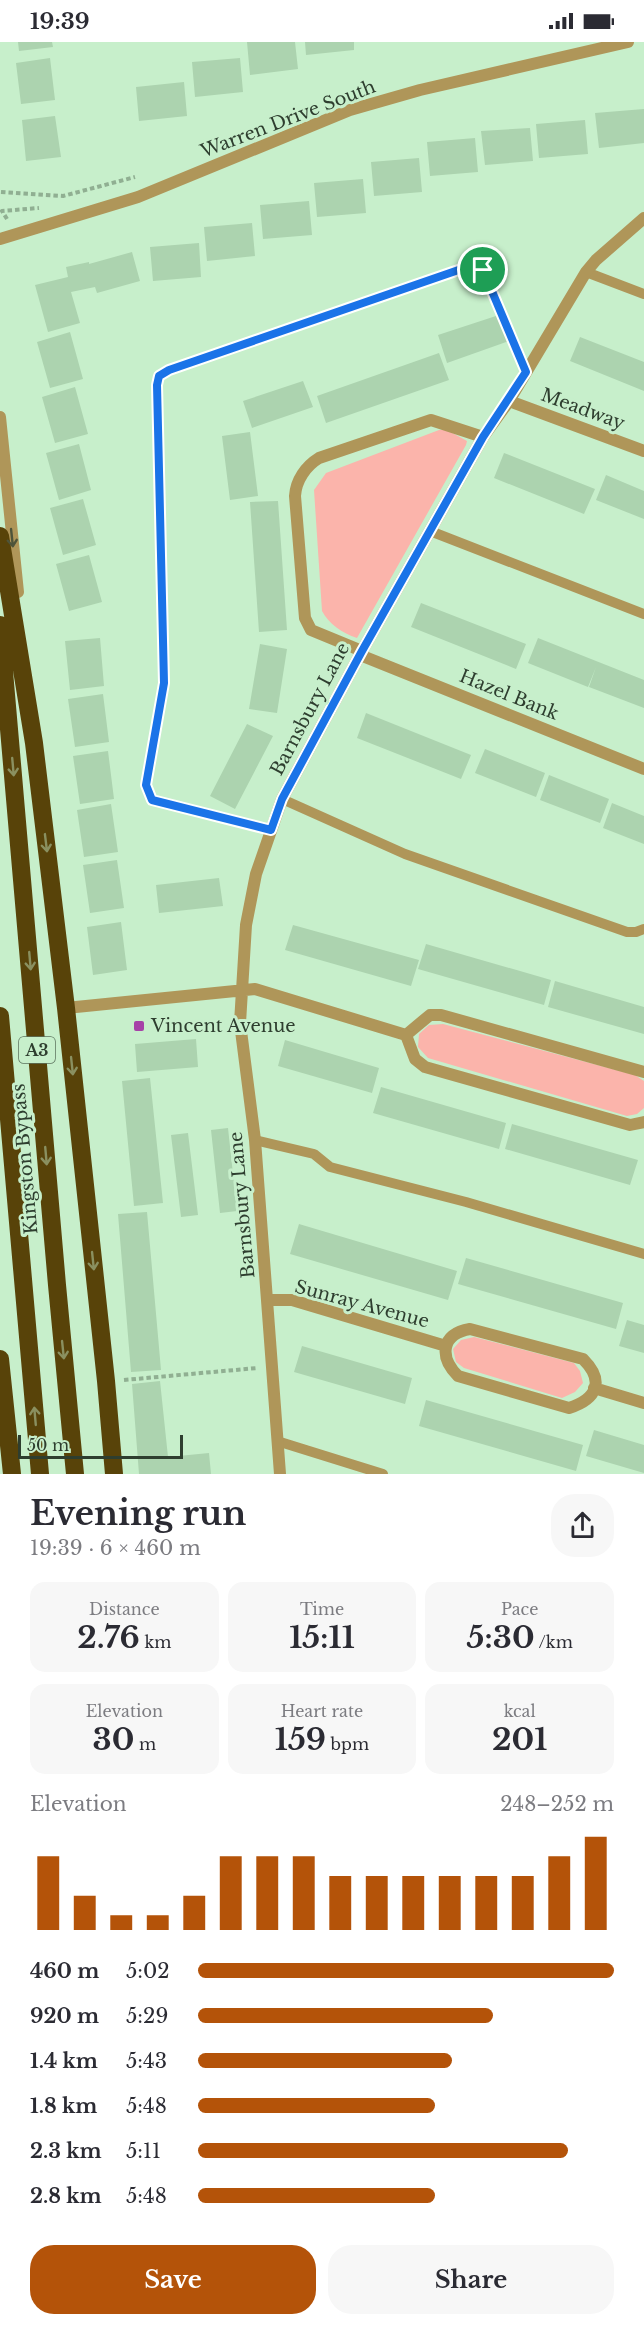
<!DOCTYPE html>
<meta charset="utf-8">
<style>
:root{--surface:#fff;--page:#f7f7f7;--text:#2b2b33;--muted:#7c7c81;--accent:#b45309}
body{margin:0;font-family:"Libre Baskerville",serif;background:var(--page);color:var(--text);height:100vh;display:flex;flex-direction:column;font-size:22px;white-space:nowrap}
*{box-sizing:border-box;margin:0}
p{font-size:20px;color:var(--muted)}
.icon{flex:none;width:33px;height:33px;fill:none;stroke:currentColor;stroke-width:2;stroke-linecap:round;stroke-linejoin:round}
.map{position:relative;height:1432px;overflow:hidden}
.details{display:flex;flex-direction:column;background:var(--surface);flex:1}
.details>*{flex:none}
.scale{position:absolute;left:18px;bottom:15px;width:165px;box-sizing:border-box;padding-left:6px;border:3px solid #2e3e2f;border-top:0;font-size:16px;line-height:21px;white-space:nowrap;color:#2e3e2f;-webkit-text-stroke:4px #c7efcb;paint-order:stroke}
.pin{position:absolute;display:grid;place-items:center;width:51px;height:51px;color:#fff;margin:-26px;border:3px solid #fff;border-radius:50%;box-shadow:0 2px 6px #0007}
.round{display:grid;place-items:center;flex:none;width:63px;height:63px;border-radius:24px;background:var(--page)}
.headline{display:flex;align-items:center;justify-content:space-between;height:102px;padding:0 30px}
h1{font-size:33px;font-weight:700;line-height:45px}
.stats{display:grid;grid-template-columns:repeat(3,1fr);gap:9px;height:102px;padding:6px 30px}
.stats div{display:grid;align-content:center;border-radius:15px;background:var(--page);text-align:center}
.stats b{font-size:30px;font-weight:700}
.stats small{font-size:16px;font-weight:400}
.stats p{font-size:16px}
.chart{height:168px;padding:12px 30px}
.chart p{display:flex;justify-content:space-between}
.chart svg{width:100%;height:108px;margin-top:6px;stroke:var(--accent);stroke-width:6}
.button{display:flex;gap:12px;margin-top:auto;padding:12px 30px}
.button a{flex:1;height:69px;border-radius:24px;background:var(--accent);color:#fff;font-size:24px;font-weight:700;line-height:69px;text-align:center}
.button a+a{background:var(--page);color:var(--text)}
ul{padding:0 30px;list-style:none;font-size:20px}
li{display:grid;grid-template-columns:96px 72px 1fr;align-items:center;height:45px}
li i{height:15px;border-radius:8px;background:var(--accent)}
.status{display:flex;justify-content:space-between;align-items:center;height:42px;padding:0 30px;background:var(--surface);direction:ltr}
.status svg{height:16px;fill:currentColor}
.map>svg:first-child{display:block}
</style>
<div class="status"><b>19:39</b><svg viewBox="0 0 49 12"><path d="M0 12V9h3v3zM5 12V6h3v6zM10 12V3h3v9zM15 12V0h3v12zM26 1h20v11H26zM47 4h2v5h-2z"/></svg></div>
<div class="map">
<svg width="644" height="1432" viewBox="0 0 644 1432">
<rect width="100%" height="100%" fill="#c7efcb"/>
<!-- green -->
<path fill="#fbb4ab" d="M439,388h8l20,11 -1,4 -109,193c-15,-5 -28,-14 -35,-27l-8,-121 12,-17z
M443,982l192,51 9,6v27l-7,6 -10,2 -199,-58 -10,-11 1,-13 10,-9z
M474,1295l100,26 6,8 3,12 -8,9 -13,6 -98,-30 -8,-6 -3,-13 8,-9z"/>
<!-- building -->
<path fill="#acd3af" d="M18,0h34l1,5 -34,4z
M247,0h48l3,27 -48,6z
M305,0h49v8l-48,5z
M50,16l5,42 -34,4 -5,-41z
M240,16l3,34 -48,5 -3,-35z
M184,40l3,34 -48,5 -3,-34z
M644,67v34l-45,5 -4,-35z
M55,74l6,41 -35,4 -4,-41z
M585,78l3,34 -49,4 -3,-34z
M530,86l3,33 -48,4 -4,-34z
M475,96l3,34 -48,4 -3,-34z
M419,116l3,34 -48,4 -3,-34z
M363,137l3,34 -49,4 -3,-34z
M309,159l3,34 -49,4 -3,-34z
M252,181l3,33 -48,5 -3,-34z
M199,201l2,34 -48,4 -3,-34z
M132,210l8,29 -43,12 -2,-6 -24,5 9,31 -32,9 -13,-47 33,-8 -2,-10 23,-5v2z
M499,273l10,26 -62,22 -9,-28z
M70,290l13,47 -33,9 -13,-46z
M580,295l64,25v29l-74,-30z
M439,311l10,27 -123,43 -9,-27z
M303,339l10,26 -61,21 -9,-27z
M75,345l13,47 -33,9 -13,-46z
M250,390l8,64 -28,4 -8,-64z
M79,402l12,46 -32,10 -13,-47z
M504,411l91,36 -11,25 -90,-36z
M606,433l38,16v28l-48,-19z
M83,457l13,46 -33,10 -13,-47z
M278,459l9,129 -28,2 -9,-130z
M89,513l13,47 -33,9 -13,-47z
M421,561l105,41 -10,25 -105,-42z
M100,596l4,48 -34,4 -5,-49z
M538,596l106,42v28l-55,-21 7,-20 -8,20 -60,-24z
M260,602l27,5 -10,64 -28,-4z
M103,652l6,48 -34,5 -7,-48z
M366,671l105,42 -10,24 -104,-41z
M247,682l26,12 -38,73 -25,-13z
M485,707l60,24 -9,24 -61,-24z
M108,709l6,48 -34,5 -7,-48z
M549,733l60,24 -9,24 -60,-23z
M612,761l32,13v28l-41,-16z
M111,762l7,48 -34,5 -7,-47z
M117,818l7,48 -34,5 -7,-48z
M219,836l4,28 -64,7 -3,-28z
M121,880l6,48 -34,5 -6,-48z
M293,883l126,35 -8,26 -126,-36z
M426,902l125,36 -7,25 -126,-36z
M555,939l89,26v27l-96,-27z
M196,997l2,28 -61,5 -2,-28z
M285,998l94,28 -7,25 -94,-27z
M150,1036l13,125 -29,3 -12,-125z
M381,1045l125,36 -7,26 -126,-36z
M512,1082l126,36 -8,25 -125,-36z
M228,1086l9,83 -17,2 -9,-83z
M188,1091l10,82 -17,2 -10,-82z
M147,1170l14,158 -30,2 -13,-158z
M299,1182l158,47 -9,29 -158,-46z
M466,1216l157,45 -7,26 -158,-45z
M627,1278l17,5v28l-25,-7z
M302,1304l110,32 -7,26 -111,-32z
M160,1339l8,76 41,-4 2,21h-72l-7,-90z
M426,1358l157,45 -7,26 -157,-45z
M594,1388l50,15v28l-58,-17z"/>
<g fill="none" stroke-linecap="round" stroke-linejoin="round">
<!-- path -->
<path stroke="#90af92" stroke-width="4" stroke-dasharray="4.5 3" stroke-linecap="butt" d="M1,150l62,4 72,-19
M7,177l-5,-8 37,-3
M124,1338l133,-12"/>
<!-- lane -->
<path stroke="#af9659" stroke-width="10" d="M586,230l58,22
M430,489l214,83
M282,757l123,55 222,78h9l8,-3
M271,788l-119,-30 -6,-15 18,-102 -7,-298 2,-9 10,-6 304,-105 10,5 43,102
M255,1098l59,14 16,13 136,35 178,52
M277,1399l106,33"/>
<!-- street -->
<path stroke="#af9659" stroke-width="12" d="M0,197l138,-42 212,-87 70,-20 208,-48
M509,359l135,50
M0,375l18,175
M362,609l-51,-21 -6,-12 -10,-122c1,-16 11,-30 24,-38l112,-38 52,17
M360,613l284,114
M66,966l189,-19 151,46
M406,993l9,24 10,8 205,58 14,-3
M406,993l24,-20h11l203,57
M268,1258h24l154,46
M470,1287l113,30c22,22 14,40 -14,49l-111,-32c-19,-19 -17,-42 12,-47z
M594,1346l50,15
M280,1432l-25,-334 -15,-117 6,-98 10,-51 26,-75 80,-148 121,-214 26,-36 77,-129 10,-12 48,-42"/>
<!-- highway -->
<path stroke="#584309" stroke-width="18" d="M0,494l34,207 32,265 40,373 8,93
M0,583l57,660 18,189
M0,974l40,458
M0,1317l12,115"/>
</g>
<!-- one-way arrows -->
<defs><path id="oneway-shaft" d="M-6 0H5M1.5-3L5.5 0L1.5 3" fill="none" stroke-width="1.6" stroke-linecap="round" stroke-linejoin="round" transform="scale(1.5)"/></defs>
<use stroke="#4e543a" href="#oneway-shaft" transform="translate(12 496) rotate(84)"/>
<g stroke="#8a9060">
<use href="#oneway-shaft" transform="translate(13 725) rotate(85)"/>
<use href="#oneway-shaft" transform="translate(46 801) rotate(83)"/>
<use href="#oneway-shaft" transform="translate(30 919) rotate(85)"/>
<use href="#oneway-shaft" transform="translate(72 1024) rotate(84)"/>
<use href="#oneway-shaft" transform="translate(46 1114) rotate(85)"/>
<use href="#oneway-shaft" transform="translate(93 1219) rotate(84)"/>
<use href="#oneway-shaft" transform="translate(63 1308) rotate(84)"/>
<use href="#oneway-shaft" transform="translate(35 1374) rotate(-95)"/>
</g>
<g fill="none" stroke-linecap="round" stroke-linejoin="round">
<!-- route casing -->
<g stroke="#fff" stroke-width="12">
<path id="route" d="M473,223l10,5 43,102 -43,65 -121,214 -80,148 -11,31 -119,-30 -6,-15 18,-102 -7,-298 2,-9 10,-6z"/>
</g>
<!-- route -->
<use href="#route" stroke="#1a73e8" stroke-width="8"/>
</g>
<!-- markers -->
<rect fill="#a642a7" stroke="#c7efcb" stroke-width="2" x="133" y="978" width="12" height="12" rx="3"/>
<g text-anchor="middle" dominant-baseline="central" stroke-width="6" stroke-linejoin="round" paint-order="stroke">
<!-- shield labels -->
<rect fill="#c7efcb" stroke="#5c735e" stroke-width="1.5" x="19" y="995" width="36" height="26" rx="4.5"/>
<g font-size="16" font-weight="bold" fill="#2e3e2f">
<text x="37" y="1008">A3</text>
</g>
<!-- street labels -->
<g font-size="18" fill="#2e3e2f" stroke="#c7efcb">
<text transform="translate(288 77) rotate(-21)">Warren Drive South</text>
<text transform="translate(583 367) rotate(20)">Meadway</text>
<text transform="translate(509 653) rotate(22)">Hazel Bank</text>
<text transform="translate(310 667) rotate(-62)">Barnsbury Lane</text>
<text transform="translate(25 1117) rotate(-95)">Kingston Bypass</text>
<text transform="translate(242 1163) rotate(-95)">Barnsbury Lane</text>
<text transform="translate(362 1262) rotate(15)">Sunray Avenue</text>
</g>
<!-- poi labels -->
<g font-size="18" fill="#2e3e2f" stroke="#c7efcb" text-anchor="start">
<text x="151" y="984">Vincent Avenue</text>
</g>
</g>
</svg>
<div class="scale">50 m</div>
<div class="pin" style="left:483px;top:228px;background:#1e9e55"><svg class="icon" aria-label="arrive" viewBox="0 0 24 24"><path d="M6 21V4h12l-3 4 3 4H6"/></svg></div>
</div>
<section class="details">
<div class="headline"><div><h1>Evening run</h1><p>19:39 · 6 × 460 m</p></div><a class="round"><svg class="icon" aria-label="share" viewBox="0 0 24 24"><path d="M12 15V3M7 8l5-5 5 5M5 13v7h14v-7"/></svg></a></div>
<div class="stats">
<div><p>Distance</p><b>2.76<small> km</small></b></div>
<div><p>Time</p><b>15:11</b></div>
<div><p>Pace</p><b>5:30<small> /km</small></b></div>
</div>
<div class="stats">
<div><p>Elevation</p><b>30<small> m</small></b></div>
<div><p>Heart rate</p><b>159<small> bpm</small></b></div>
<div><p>kcal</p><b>201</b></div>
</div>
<div class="chart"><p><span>Elevation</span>248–252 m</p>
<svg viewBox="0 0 160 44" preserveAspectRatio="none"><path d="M5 44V14M15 44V30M25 44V38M35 44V38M45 44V30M55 44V14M65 44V14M75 44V14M85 44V22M95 44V22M105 44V22M115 44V22M125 44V22M135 44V22M145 44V14M155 44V6"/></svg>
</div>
<ul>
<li><b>460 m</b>5:02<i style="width:100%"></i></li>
<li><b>920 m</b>5:29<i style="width:71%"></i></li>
<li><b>1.4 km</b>5:43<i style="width:61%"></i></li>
<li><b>1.8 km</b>5:48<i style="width:57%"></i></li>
<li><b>2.3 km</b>5:11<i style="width:89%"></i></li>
<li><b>2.8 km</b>5:48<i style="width:57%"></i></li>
</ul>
<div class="button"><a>Save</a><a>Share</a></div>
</section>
